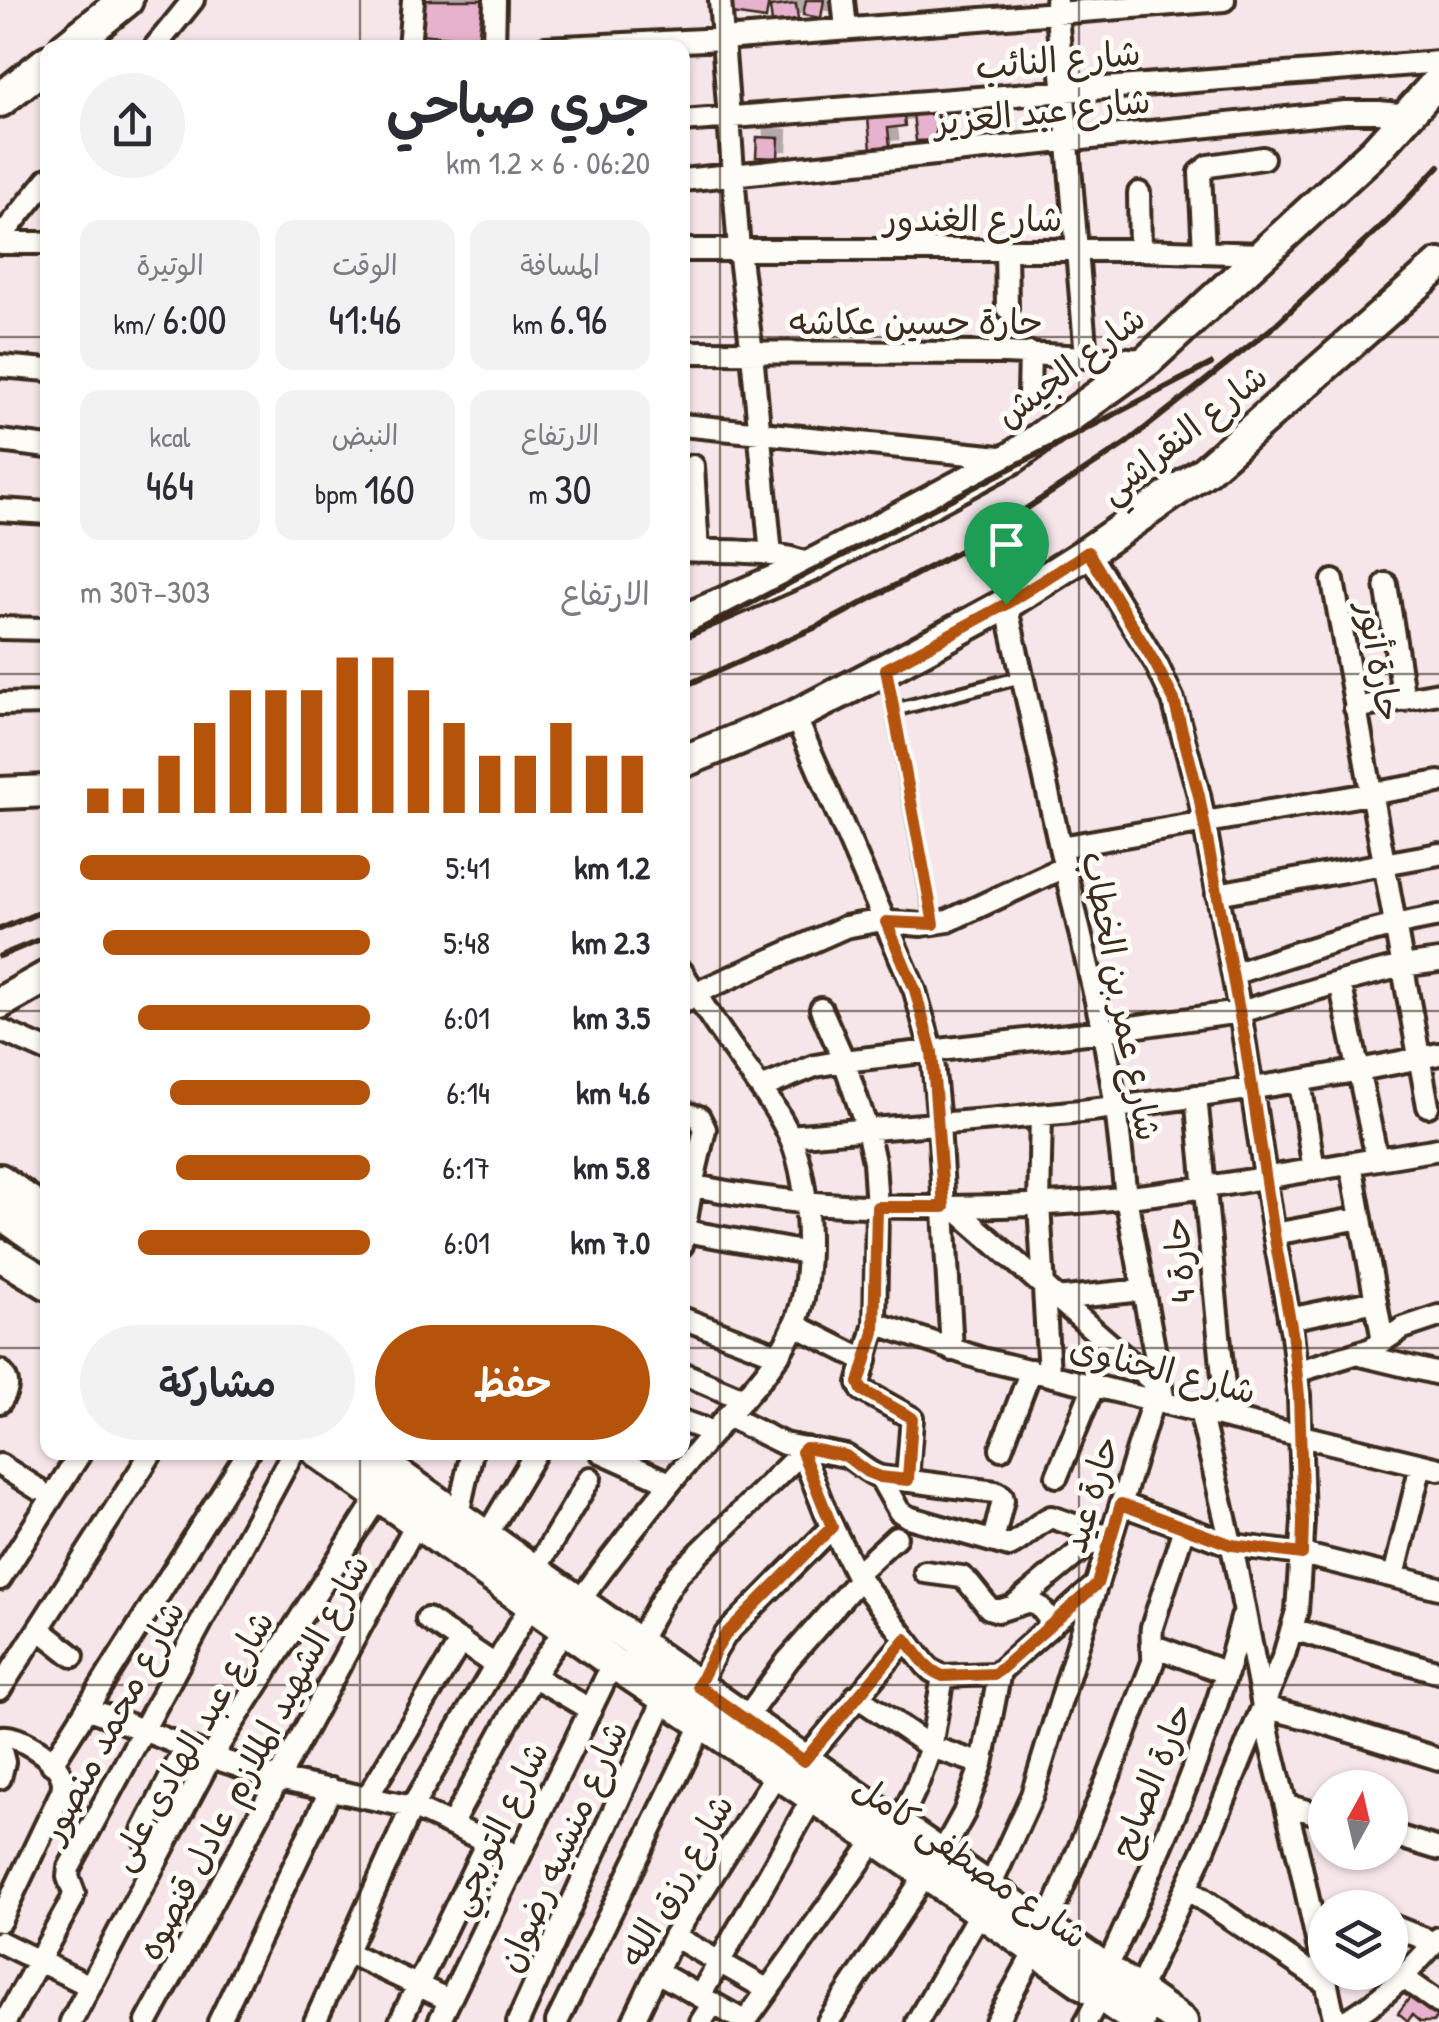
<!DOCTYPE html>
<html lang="ar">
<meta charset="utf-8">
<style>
:root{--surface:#fff;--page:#f2f2f3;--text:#2b2b33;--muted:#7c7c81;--accent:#b45309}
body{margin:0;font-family:"Patrick Hand","Playpen Sans Arabic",sans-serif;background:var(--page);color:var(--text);direction:rtl;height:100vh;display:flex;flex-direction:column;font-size:38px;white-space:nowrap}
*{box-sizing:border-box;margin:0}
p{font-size:32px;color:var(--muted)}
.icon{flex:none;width:55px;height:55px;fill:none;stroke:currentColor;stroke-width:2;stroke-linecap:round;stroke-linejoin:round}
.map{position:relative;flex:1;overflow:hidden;direction:ltr}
.panel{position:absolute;left:40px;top:40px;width:650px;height:1420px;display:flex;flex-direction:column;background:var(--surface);border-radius:20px;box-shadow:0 2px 8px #0004;direction:rtl}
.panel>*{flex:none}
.needle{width:65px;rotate:8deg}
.buttons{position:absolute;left:1308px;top:1770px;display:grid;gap:20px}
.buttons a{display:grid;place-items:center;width:100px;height:100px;border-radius:50%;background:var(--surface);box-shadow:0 2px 8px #0004;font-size:50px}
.pin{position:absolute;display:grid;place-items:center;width:85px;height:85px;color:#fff;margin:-102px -42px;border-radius:50% 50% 50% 0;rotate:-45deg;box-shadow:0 0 10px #0007}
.pin .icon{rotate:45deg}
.round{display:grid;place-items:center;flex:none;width:105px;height:105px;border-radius:52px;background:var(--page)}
.summary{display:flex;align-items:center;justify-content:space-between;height:170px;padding:0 40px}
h1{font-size:55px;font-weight:600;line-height:75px}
.figures{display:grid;grid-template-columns:repeat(3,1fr);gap:15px;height:170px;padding:10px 40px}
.figures div{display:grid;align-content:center;border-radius:20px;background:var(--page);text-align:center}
.figures b{font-size:42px;font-weight:600}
.figures small{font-size:28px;font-weight:400}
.figures p{font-size:28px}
.chart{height:280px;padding:20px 40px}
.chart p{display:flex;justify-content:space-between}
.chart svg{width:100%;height:180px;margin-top:10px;stroke:var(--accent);stroke-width:6}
.cta{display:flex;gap:20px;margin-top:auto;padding:20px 40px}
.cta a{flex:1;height:115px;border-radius:60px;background:var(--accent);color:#fff;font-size:40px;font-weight:600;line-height:115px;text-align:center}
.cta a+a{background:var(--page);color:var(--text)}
ul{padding:0 40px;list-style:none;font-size:32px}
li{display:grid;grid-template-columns:160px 120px 1fr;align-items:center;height:75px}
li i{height:25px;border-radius:12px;background:var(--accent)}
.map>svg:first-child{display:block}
</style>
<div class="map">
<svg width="1439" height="2022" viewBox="0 0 1439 2022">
<defs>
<filter id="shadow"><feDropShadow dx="8" dy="-8" stdDeviation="0" flood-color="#0004"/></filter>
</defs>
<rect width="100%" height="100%" fill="#f6e6ea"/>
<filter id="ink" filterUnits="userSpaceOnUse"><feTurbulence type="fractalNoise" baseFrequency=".01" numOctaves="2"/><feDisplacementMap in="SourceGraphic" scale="20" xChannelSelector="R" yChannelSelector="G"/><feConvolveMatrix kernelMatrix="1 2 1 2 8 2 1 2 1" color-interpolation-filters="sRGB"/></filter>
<g filter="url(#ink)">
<!-- building -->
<path fill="#e7b2cd" stroke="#3b2a1e" stroke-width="2.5" filter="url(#shadow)" d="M424,0h59l-5,40 -58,-6z
M725,0h44l-3,19 -42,-6z
M806,0h18l-3,18 -18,-3z
M796,4l2,16 -26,3 -2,-16z
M942,103l1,17 -8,1 1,19 -20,1 -4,-37z
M903,105l2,21 -17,2 2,19 -19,2 -4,-41z
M757,137l22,1 -1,20 -22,-1z
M1414,1992l25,20 -6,10h-13l-8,-7 -4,6 -10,-8z"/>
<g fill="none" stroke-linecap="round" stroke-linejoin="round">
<!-- service casing -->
<g stroke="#3b2a1e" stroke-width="18">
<path id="service" d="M887,675l46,248
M894,710l128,-33"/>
</g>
<!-- minor casing -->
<g stroke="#3b2a1e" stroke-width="28">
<path id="minor" d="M720,0l19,250 13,103 19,202
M843,0l3,29
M1056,2l30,355
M154,48l39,-48
M409,48l4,-48
M494,48l1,-48
M545,48l178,-9 501,-39
M682,121l757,-59
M682,180l663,-68h34l30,3
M1139,193l1,57
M0,238l48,-59
M0,243h48
M682,250h458l123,4
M1006,250l1,58
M1204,251l-4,-78 9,-7 54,-8
M682,352l323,1 143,7
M0,366l48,4
M1029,394l1,-41
M682,425l328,33
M0,441l48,6
M693,466l5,85
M0,510l48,3
M682,550c42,2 90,-2 130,15
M1088,552l69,113 16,35 26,95 41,217 34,222 18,99 7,62 4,126 -6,90 -13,44 -82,199 -64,138
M1333,581l95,525
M1386,584l18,116
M1006,604l54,243 43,184 13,76 10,90 38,205
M0,628l48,1
M0,704l48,-1
M1355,708l84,-15
M795,716l120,275 17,61 7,71 13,227
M1060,847l379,-65
M1217,894l222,-40
M1233,974c68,-23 135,-45 206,-58
M1340,982l37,177
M682,1003l23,-14 140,-62 32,-6 44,4 27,-4 116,-54
M821,1009l23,52 23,68 7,33 3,45 -2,116 -16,60 3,7 50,28 -5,62
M0,1030l48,21
M1300,1082l14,88
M761,1088l54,-22 29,-5 259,-30 137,-19 100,-30 62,-16 37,-5
M1196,1096l31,322
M682,1112l17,5 6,12 -13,56 -10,60
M1041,1115l-2,89 10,170
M790,1136c108,-10 218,-16 326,-29 109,-13 216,-30 323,-53
M1351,1163l32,178
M682,1183c78,18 156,24 235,24 58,0 117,-1 175,-6 117,-11 232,-34 347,-52
M953,1207l208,182
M685,1231l122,22
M1274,1234l87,-16
M1056,1299l87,-9
M682,1318l97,37
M1289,1319l87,-18
M875,1323l107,36 457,110
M795,1325l71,36
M1356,1354l83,20
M0,1371c11,11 8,19 0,31
M1296,1372l75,-23 32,-21 36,-12
M682,1373l61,26
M1200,1411l34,145 36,186 29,116 36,164
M727,1416l57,28 62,12c13,7 20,16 34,21l115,15 7,4 1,4 -10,41
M682,1421l30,11
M1001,1449l30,-79
M601,1452l69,31
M802,1452l24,62 30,60 70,91 6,6 11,5 50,-2 7,-3 97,-87
M0,1465l38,24
M1057,1476l37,-91
M880,1477l19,34 9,6 101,29c16,-7 26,-22 42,-29l60,21
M1121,1504l111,41 70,9 137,34
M457,1518l15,-66
M485,1538l51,-86
M534,1572l56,-94
M925,1572l37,5 7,6 20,25 9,3 32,-10 10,6 13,17
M856,1574l40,-37
M1394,1576l27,-111
M0,1579l81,-127
M578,1603c42,-58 86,-114 133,-168 29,-35 65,-66 83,-109 21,-46 17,-141 -3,-187 -13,-30 -35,-57 -54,-84 -19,-26 -37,-54 -55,-83
M1016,1604l70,-58 25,-8
M427,1619l68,46
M39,1629l34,27
M1292,1629l147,43
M637,1644l26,-47 15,-23 128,-126
M1151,1645l76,28
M533,1676l58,34
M0,1689l152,-237
M695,1694l21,-44 10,-16 106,-107
M856,1696l75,51 51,17
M1263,1707l48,12 128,40
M87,1708l124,49 67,22 134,28 106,49
M745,1719l43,-59 72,-82
M0,1737c18,-3 54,20 61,38 3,7 2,9 1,16l-62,130
M0,1747l4,15 -4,16
M804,1761l102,-122
M52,1764l196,-312
M368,1796l93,-155
M1286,1805l39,11
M451,1825l82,-149 32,-47
M898,1826l19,-41 14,-38 12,-71
M1390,1834l49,15
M162,1850l-17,-9 -2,-10 43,-84
M941,1855l23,-42 18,-49 18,-93
M1186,1888l141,96
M989,1889l43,-94 121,-395
M1390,1925l45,18
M1046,1928l61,-147 46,-119c1,-12 -3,-23 -1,-35l32,-99
M674,1936l94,54
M0,1942l90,44
M346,1952l103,48
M1106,1970c52,-114 105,-230 136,-352
M657,1972l89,50
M1401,1976l38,27
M700,1996l113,-199
M5,2022l67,-122 2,-7 -6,-16 1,-9 224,-416
M71,2022l140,-265 167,-260
M147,2022l269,-498
M219,2022l112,-233
M315,2022l97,-215 119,-202
M400,2022l87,-180
M439,2022l174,-359
M518,2022l147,-325
M557,2022l146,-299
M633,2022l41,-86 103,-163
M701,2022l12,-19
M745,2022l131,-183
M828,2022l98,-148
M917,2022l63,-110
M996,2022l39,-71
M1086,2022l14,-26
M1343,2022c38,-19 68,-53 96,-84"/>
</g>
<!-- primary casing -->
<g stroke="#3b2a1e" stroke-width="38">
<path id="primary" d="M682,621l130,-56 200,-107 136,-98 227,-209 64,-71
M682,762l113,-46 91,-47 120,-65 82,-52 117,-81 234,-206
M0,793l48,-2
M0,1003l48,-27
M0,1180l48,35
M0,1213l48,33
M0,1255l48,29
M318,1452l295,211 263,176 263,183
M366,1452l379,267 437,303"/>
</g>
<!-- trunk casing -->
<g stroke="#3b2a1e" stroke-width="40">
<path id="trunk" d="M66,48l60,-48
M0,100l48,-38"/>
</g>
<!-- service -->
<use href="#service" stroke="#fdfcf7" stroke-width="10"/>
<!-- minor -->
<use href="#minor" stroke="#fdfcf7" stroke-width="20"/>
<!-- primary -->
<use href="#primary" stroke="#fdfcf7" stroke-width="30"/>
<!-- trunk -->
<use href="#trunk" stroke="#fdfcf7" stroke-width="32"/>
<!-- rail -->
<path stroke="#3b2a1e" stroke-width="6" d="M682,639l529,-275
M682,687l141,-63 148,-79 154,-101 147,-116 115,-107 52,-55
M0,929l48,-20
M0,956l48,-20"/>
</g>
</g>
<g fill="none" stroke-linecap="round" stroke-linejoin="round" filter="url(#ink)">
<!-- route casing -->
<g stroke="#fff" stroke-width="20">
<path id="route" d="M1088,552l68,113 18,35 25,96 47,252 28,186 18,98 7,64 4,126 -1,32 -70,-9 -111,-41 -24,80 -97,86 -6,4 -51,2c-17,-6 -26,-23 -37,-37l-102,122 -106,-75 18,-36 10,-16 106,-107 -30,-75 4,-4 40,8 21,16 13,5 28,3 4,-62 -50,-28 -3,-7 15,-51 3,-125h67l-12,-155 -17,-62 -29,-68 48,2 -48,-255 120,-65z"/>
</g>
<!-- route -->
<use href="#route" stroke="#b45309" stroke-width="12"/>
</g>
<!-- grid -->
<path fill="none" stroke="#3b2a1e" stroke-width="2.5" stroke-opacity="0.55" d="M360,0v48M720,0v2022M1079,0v2022M0,337h48M682,337h757M0,674h48M682,674h757M0,1011h48M682,1011h757M0,1348h48M682,1348h757M360,1452v570M0,1685h1439"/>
<g text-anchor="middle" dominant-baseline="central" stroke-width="10" stroke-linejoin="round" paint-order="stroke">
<!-- street labels -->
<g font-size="35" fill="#3b2a1e" stroke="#fdfcf7">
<text transform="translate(1058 59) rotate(-5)">شارع النائب</text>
<text transform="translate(1042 111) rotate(-6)">شارع عبد العزيز</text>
<text x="973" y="218">شارع الغندور</text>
<text x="916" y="321">حارة حسين عكاشه</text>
<text transform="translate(1070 366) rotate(-37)">شارع الجيش</text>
<text transform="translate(1183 433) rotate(-38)">شارع النقراشي</text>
<text transform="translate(1380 661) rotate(80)">حارة أنور</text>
<text transform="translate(1122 996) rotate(79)">شارع عمر بن الخطاب</text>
<text transform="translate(1179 1260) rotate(-95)">حارة 4</text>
<text transform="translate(1163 1369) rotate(14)">شارع الحناوى</text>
<text transform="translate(1090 1494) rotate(-73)">حارة عيد</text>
<text transform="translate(112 1721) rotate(-62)">شارع محمد منصور</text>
<text transform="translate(191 1740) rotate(-60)">شارع عبد الهادى على</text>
<text transform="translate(253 1757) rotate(-62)">شارع الشهيد الملازم عادل قنصوه</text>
<text transform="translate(1151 1780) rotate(-68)">حارة الصايح</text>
<text transform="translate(497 1828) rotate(-64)">شارع التوبجي</text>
<text transform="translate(562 1846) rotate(-66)">شارع منشيه رضوان</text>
<text transform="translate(971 1861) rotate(35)">شارع مصطفى كامل</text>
<text transform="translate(676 1880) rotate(-60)">شارع رزق الله</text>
</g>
</g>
</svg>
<div class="buttons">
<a><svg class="needle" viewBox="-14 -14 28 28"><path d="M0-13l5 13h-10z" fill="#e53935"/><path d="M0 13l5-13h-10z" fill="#7c7c81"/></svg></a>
<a><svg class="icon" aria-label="layers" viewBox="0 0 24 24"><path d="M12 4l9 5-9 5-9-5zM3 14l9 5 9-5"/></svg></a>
</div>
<div class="pin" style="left:1006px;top:604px;background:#1e9e55"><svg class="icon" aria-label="arrive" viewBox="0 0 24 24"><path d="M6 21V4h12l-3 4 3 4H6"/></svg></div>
<section class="panel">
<div class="summary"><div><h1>جري صباحي</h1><p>06:20 · 6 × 1.2 km</p></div><a class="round"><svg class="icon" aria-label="share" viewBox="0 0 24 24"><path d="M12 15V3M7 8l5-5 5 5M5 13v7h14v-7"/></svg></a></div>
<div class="figures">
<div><p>المسافة</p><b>6.96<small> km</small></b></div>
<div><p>الوقت</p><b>41:46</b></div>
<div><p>الوتيرة</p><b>6:00<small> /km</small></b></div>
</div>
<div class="figures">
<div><p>الارتفاع</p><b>30<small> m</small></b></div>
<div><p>النبض</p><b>160<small> bpm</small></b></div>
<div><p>kcal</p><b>464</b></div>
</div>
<div class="chart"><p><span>الارتفاع</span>303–307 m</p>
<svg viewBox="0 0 160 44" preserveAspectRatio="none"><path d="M5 44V38M15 44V38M25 44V30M35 44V22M45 44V14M55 44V14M65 44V14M75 44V6M85 44V6M95 44V14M105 44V22M115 44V30M125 44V30M135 44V22M145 44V30M155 44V30"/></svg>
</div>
<ul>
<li><b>1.2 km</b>5:41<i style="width:100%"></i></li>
<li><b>2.3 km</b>5:48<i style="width:92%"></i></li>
<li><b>3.5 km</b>6:01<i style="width:80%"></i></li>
<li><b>4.6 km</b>6:14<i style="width:69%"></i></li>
<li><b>5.8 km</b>6:17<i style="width:67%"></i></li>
<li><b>7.0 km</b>6:01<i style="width:80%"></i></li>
</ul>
<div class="cta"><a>حفظ</a><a>مشاركة</a></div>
</section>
</div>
